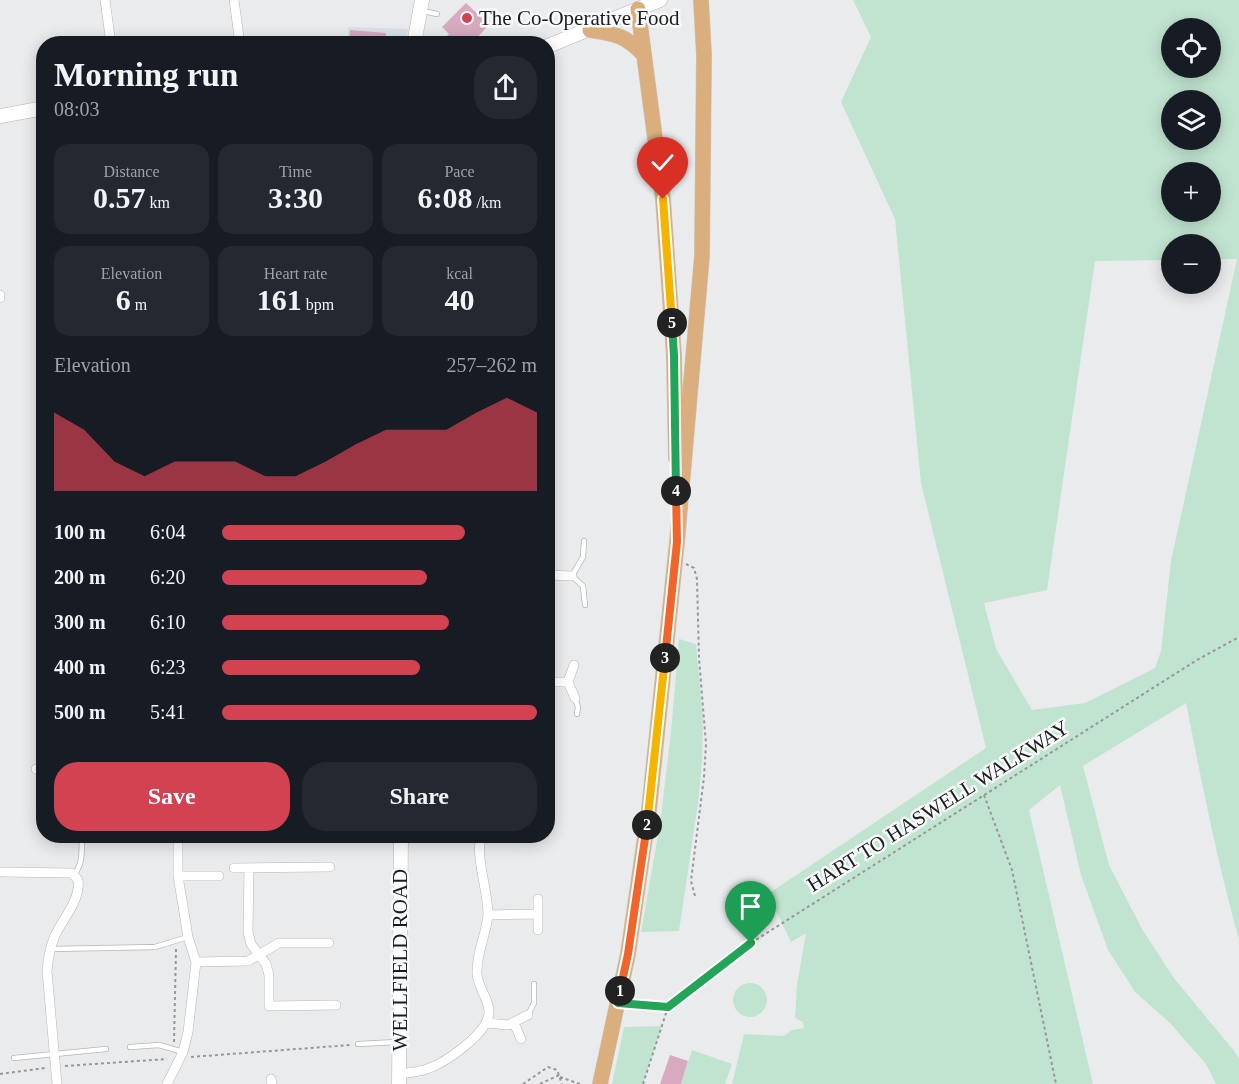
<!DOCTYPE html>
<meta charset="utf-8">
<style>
:root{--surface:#171b24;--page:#242831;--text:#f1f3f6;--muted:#9ea1a6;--accent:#d24251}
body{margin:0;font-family:Georgia,serif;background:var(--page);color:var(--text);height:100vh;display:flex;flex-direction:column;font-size:22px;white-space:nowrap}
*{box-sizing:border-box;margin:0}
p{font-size:20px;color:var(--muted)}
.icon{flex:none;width:33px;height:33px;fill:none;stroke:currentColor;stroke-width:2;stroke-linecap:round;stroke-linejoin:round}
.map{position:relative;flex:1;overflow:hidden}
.sheet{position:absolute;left:36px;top:36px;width:519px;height:807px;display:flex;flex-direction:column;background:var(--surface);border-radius:24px;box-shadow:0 3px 15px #0003}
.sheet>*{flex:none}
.tools{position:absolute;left:1161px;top:18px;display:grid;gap:12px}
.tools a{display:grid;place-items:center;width:60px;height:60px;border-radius:50%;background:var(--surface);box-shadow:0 3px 15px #0003;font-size:30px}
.pin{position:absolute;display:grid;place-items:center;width:51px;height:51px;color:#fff;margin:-62px -26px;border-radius:50% 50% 50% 0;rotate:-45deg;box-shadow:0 0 6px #0007}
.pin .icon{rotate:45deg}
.km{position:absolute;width:30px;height:30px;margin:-15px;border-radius:50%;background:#222;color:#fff;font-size:16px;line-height:30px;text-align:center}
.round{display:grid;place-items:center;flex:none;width:63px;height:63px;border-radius:24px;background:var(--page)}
.head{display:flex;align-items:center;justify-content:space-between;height:102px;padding:0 18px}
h1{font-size:33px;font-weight:700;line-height:45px}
.figures{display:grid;grid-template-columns:repeat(3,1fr);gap:9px;height:102px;padding:6px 18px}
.figures div{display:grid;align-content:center;border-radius:15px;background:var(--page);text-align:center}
.figures b{font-size:30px;font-weight:700}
.figures small{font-size:16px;font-weight:400}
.figures p{font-size:16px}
.chart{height:168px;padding:12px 18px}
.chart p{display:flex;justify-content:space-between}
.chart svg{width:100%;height:108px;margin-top:6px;fill:var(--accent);opacity:.7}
.cta{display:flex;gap:12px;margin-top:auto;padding:12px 18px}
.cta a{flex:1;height:69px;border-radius:24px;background:var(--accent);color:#fff;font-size:24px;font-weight:700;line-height:69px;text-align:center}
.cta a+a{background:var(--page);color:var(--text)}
ul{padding:0 18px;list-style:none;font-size:20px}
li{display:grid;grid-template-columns:96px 72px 1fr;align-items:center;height:45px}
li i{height:15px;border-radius:8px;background:var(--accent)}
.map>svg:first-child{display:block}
</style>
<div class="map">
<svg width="1239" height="1084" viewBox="0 0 1239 1084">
<rect width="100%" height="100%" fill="#eaebed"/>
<!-- built -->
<path fill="#dae1e8" d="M348,27l60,2 -3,14 -57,1z"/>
<!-- green -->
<path fill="#c1e4d0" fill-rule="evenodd" d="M853,0h386v939c-22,-77 -37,-156 -53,-236l-103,63 26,99 33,64 31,48 62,75 4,7v25h-23l-10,-20 -36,-41 -35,-31 -27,-42 -27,-75 -21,-90 -31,25 64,274h-361l12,-50 40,2 8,-6 12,-2 -1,-6 -8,-4 2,-33 9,-52 -15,9 -23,-48 218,-146 -65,-265 -26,-264 -54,-117 30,-65zM1172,28h38v40h-38zM1172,100h38v40h-38zM1210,172v40h-38v-40zM1172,244h38l1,15h26l-66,302 -10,90 -6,17 -70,35 -53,7 -36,-61 -12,-46 63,-13 48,-329 76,-1z
M679,639l17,5 7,76 -1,42 -4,41 -19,128 -38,1 19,-108 11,-92z
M733 1000a17 17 0 1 1 34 0a17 17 0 1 1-34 0Z
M662,1026l-19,58h-31l12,-57z
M692,1050l40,14 -7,20h-44z"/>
<!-- building -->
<path fill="#d7aabf" d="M466,3l23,22 -18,19h-18l-7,-7 3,-3 -7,-7z
M350,30l36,3 -1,11h-36z
M670,1055l18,6 -7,23h-21z"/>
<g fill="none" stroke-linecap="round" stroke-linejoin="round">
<!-- lane casing -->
<g stroke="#b5b6b7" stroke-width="6">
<path id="lane" d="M423,11l14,3
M504,43v1
M584,541l-1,16 -11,19 11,10 2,19
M575,698l3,9 -1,7
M74,874c10,-10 7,-25 8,-38
M52,949l103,-2 33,-10
M528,1015l6,-12v-19
M358,1044l39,-2
M130,1047l29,-2 24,7
M14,1058l92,-9"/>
</g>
<!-- street casing -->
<g stroke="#b5b6b7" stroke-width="10">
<path id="street" d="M105,0l6,44
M234,0l6,44
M0,295v3
M548,575l24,1
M574,665l-6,17 7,16
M548,682h20
M36,769h8
M234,868l96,-1
M249,868l-1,64 3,12 15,20 3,11v31l67,-1
M2,872l70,1 6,7c3,21 -17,40 -24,58 -4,10 -6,21 -7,33l10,113
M178,876h41
M488,915l50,-1
M538,930v-31
M196,962l52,-1 31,-18h50
M487,1023l21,2 20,-10
M514,1023l7,16
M399,1074c9,-1 19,-2 28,-5 18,-6 62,-36 62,-57 0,-14 -12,-25 -12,-39 -1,-20 10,-40 11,-59 0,-23 -13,-58 -7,-78
M271,1079l1,5
M167,1084l16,-32 5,-20 8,-70 -8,-25 -10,-61v-40"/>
</g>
<!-- secondary casing -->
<g stroke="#b5b6b7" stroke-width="15">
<path id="secondary" d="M414,44l8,-44
M548,46l112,-46
M0,116l44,-8
M399,1084l2,-248"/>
</g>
<!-- primary casing -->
<g stroke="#c8c9c9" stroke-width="16">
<path id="primary" d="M638,9l25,190 11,157 2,102
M590,30c25,4 35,5 53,24
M600,1084l28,-130 21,-144 28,-268 25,-286 2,-201 -3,-55"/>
</g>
<!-- path -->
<path stroke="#969798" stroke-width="2" stroke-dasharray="3 3" stroke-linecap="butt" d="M686,564l8,4 3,11 2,79 7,86 -2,33 -13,104 4,15
M984,795l28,75 44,214
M629,1004l39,3
M174,1042l2,-93
M191,1057l159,-12
M65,1066l102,-7
M0,1074l45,-6
M560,1077l20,7
M523,1084l25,-17 9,3 5,14
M540,1084l19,-9
M643,1084l25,-77 83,-64 446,-283 42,-23"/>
<!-- lane -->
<use href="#lane" stroke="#fff" stroke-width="4.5"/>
<!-- street -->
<use href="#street" stroke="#fff" stroke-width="9"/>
<!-- secondary -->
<use href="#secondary" stroke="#fff" stroke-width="14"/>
<!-- primary -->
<use href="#primary" stroke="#daaf7d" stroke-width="15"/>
</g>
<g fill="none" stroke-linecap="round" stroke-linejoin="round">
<!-- split-1 casing -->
<g stroke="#fff" stroke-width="12">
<path id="split-1" d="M620,991l-2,12 50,4 83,-64"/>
</g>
<!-- split-2 casing -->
<g stroke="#fff" stroke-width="12">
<path id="split-2" d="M620,991l8,-37 19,-129"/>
</g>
<!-- split-3 casing -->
<g stroke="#fff" stroke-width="12">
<path id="split-3" d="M647,825l18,-167"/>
</g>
<!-- split-4 casing -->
<g stroke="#fff" stroke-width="12">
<path id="split-4" d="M665,658l12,-116 -1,-51"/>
</g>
<!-- split-5 casing -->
<g stroke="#fff" stroke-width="12">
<path id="split-5" d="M672,323l2,33 2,135"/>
</g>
<!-- split-6 casing -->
<g stroke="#fff" stroke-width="12">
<path id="split-6" d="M663,199l9,124"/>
</g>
<!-- split-1 -->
<use href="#split-1" stroke="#22a559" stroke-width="8"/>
<!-- split-2 -->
<use href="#split-2" stroke="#f0652b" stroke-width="8"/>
<!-- split-3 -->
<use href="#split-3" stroke="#f5b400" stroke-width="8"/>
<!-- split-4 -->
<use href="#split-4" stroke="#f0652b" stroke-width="8"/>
<!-- split-5 -->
<use href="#split-5" stroke="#22a559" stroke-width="8"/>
<!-- split-6 -->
<use href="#split-6" stroke="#f5b400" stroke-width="8"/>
</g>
<!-- markers -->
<circle fill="#d24251" stroke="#f7f9fa" stroke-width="2" cx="467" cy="18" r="6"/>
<g text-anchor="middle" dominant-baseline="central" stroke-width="5" stroke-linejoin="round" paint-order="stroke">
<!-- poi labels -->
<g font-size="21" fill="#1b1c1c" stroke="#f7f9fa" text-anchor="start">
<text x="479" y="18">The Co-Operative Food</text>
</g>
<!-- street labels -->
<g font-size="21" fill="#1b1c1c" stroke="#f7f9fa">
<text transform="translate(938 806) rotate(-32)">HART TO HASWELL WALKWAY</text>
<text transform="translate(400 960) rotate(-90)">WELLFIELD ROAD</text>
</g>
</g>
</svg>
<div class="tools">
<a><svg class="icon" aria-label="locate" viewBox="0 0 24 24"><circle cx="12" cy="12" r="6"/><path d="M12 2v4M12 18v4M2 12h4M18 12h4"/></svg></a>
<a><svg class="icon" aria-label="layers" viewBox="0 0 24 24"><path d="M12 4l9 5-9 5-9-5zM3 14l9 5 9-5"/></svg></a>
<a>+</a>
<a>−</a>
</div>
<div class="pin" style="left:751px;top:943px;background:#1e9e55"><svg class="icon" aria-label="arrive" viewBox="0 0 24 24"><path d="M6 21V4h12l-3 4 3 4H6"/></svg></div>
<div class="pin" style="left:663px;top:199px;background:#d93025"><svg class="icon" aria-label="check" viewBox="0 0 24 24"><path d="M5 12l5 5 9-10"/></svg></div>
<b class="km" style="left:620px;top:991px">1</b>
<b class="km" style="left:647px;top:825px">2</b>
<b class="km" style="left:665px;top:658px">3</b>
<b class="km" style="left:676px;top:491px">4</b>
<b class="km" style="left:672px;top:323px">5</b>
<section class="sheet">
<div class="head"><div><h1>Morning run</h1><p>08:03</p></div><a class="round"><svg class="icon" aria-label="share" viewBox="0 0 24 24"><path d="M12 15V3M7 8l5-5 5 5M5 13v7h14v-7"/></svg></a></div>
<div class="figures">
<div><p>Distance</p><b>0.57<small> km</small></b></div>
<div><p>Time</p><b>3:30</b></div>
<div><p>Pace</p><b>6:08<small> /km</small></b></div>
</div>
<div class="figures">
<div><p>Elevation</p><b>6<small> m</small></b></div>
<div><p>Heart rate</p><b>161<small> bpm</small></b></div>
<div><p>kcal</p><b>40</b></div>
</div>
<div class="chart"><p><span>Elevation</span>257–262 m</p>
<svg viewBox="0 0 160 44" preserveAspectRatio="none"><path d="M0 44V12L10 19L20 32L30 38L40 32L50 32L60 32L70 38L80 38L90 32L100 25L110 19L120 19L130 19L140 12L150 6L160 12V44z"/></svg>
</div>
<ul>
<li><b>100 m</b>6:04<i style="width:77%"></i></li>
<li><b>200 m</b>6:20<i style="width:65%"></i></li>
<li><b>300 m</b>6:10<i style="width:72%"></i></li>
<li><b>400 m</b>6:23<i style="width:63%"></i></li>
<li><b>500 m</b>5:41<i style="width:100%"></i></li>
</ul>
<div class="cta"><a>Save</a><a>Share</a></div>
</section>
</div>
